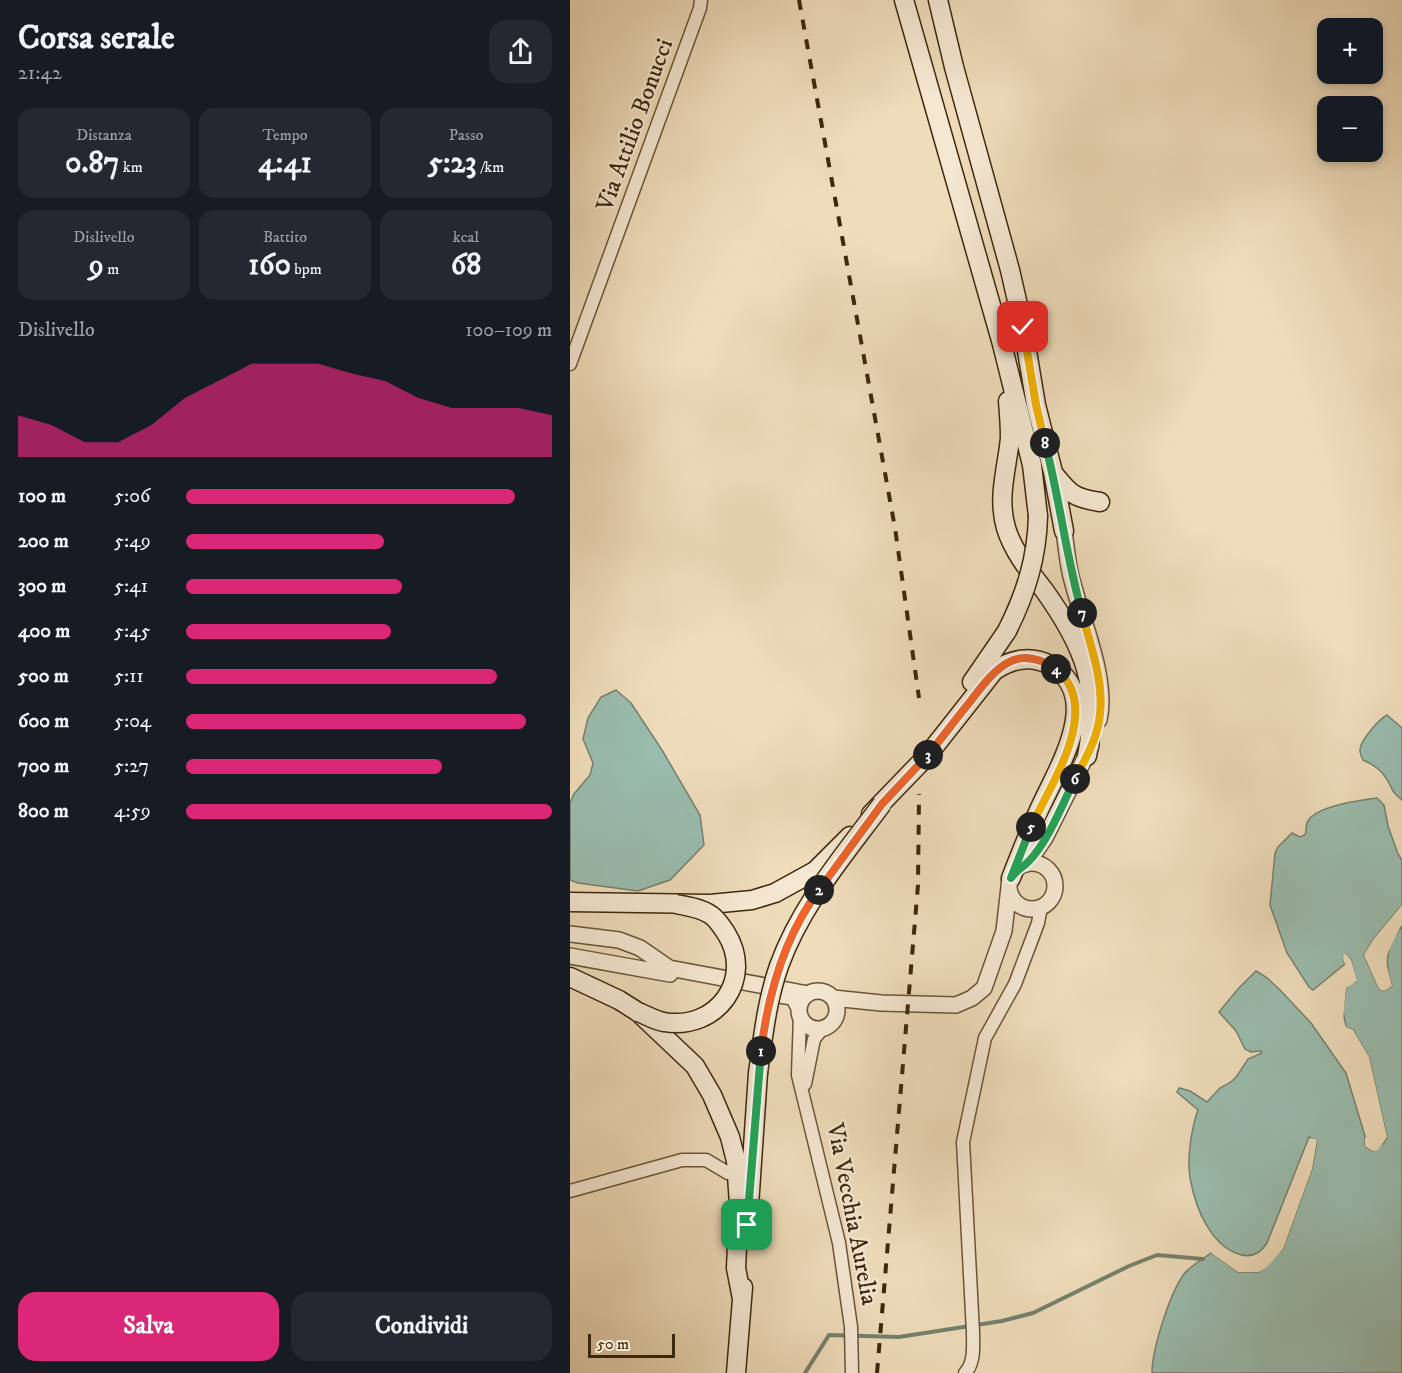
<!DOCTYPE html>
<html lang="it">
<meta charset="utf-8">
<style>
:root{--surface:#171b24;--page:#242831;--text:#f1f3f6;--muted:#9ea1a6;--accent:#db2777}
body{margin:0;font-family:"IM FELL DW Pica",serif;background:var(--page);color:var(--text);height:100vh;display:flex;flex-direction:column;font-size:22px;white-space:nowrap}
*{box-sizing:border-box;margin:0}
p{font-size:20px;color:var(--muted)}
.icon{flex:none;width:33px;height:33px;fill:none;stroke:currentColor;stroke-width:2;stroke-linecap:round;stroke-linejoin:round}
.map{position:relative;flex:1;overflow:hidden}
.side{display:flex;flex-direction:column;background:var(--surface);width:570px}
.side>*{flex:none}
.buttons{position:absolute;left:747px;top:18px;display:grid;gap:12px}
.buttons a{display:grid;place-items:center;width:66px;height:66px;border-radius:12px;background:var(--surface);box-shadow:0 3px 9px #0003;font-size:30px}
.scale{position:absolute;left:18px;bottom:15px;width:87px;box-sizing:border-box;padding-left:6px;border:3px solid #3d280d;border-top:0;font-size:16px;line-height:21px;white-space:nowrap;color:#3d280d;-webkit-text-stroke:4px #f5e8d3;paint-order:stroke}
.pin{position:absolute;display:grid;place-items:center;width:51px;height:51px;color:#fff;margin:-26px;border-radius:12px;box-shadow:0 3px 9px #0006}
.km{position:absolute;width:30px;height:30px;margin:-15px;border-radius:50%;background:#222;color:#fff;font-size:16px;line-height:30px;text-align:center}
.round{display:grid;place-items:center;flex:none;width:63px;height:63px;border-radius:18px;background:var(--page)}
.head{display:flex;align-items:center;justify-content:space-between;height:102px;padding:0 18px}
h1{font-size:33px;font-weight:700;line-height:45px}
.figures{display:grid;grid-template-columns:repeat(3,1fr);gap:9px;height:102px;padding:6px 18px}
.figures div{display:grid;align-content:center;border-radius:15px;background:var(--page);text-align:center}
.figures b{font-size:30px;font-weight:700}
.figures small{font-size:16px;font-weight:400}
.figures p{font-size:16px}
.chart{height:168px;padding:12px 18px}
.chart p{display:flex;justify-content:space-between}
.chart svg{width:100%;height:108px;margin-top:6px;fill:var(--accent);opacity:.7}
.button{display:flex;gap:12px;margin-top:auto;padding:12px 18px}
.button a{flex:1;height:69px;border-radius:18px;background:var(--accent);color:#fff;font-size:24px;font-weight:700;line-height:69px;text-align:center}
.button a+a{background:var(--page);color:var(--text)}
ul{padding:0 18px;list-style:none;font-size:20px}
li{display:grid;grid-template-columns:96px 72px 1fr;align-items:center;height:45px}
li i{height:15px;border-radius:8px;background:var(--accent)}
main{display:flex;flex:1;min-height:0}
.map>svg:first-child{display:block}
</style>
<main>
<section class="side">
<div class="head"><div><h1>Corsa serale</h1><p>21:42</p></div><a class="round"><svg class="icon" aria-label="share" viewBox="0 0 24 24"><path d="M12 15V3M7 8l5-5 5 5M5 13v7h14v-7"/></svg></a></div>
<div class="figures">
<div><p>Distanza</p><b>0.87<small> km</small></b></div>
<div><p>Tempo</p><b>4:41</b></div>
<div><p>Passo</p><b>5:23<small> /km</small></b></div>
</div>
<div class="figures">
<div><p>Dislivello</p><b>9<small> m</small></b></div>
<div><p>Battito</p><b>160<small> bpm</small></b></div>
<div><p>kcal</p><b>68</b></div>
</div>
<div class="chart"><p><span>Dislivello</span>100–109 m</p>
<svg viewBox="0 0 160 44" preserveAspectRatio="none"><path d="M0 44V27L10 31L20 38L30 38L40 31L50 20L60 13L70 6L80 6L90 6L100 10L110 13L120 20L130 24L140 24L150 24L160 27V44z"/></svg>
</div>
<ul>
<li><b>100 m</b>5:06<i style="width:90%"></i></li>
<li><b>200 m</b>5:49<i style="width:54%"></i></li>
<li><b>300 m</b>5:41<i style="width:59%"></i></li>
<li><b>400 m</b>5:45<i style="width:56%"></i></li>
<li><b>500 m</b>5:11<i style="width:85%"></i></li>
<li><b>600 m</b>5:04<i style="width:93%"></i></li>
<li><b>700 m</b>5:27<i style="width:70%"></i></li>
<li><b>800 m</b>4:59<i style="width:100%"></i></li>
</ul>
<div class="button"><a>Salva</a><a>Condividi</a></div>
</section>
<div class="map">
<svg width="832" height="1373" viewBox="0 0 832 1373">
<rect width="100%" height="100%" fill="#efdcbb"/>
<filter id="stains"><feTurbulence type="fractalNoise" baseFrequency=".00333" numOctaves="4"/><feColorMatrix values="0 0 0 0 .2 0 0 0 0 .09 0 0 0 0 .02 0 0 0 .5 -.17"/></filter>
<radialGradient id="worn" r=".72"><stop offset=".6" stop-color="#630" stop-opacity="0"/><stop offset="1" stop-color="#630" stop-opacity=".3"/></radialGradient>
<!-- water -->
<path fill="#9abcae" stroke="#75816e" stroke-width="1.5" d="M46,690l15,13 31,47 38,65 4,30 -34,35 -32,11 -60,-8 -8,-3v-77l4,-9 16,-19 3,-12 -10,-24 5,-21 13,-21z
M817,715l15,13v72c-3,-3 -8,-6 -10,-11 -7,-15 -13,-22 -29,-29 -1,-2 -3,-7 -3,-10 0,-9 18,-30 27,-35z
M807,798l7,7 4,21 10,28 4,6v45l-29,35 -9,15 15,34 5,2 8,-5c-8,-24 -6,-40 10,-60v447h-250c0,-24 18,-80 32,-99 6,-8 19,-15 27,-21l27,19h21l24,-23 29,-80 5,-28 -8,-4 -42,106c-17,27 -48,5 -60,-17 -8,-13 -14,-32 -17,-48 -3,-20 1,-48 8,-68l-21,-18 2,-4 11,3 17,11 13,-14 11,-6 6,-6 11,-17 14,-6 -1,-2 -10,1 -6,-3 -9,-18 -17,-19 19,-23 18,-18 10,6 14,13 31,33 35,50 19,63v10l7,5 12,-8 3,-6 -18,-80 -16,-27 -7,-3 -3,-16 3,-23 5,-5 5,-1 -5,-22 -4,-5 -4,4 2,5 -32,26 -4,-3 -22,-34 -17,-48 5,-52 3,-6 14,-14 8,4 5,-2c2,-5 0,-10 3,-14 8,-15 53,-21 69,-23z"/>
<!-- pier -->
<path fill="#efdcbb" d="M832,905v5l-27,31 -8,14 14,32 3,1 4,-3 -5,-27 9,-24 10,-11 -17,36 7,27 -8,5 -5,-2 -15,-34 9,-15z
M774,954l3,1 4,5 6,21 -11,7 -3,32 3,7 7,3 16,27 18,80 -9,13 -6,1 -7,-5v-8h3v7l5,3 4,-1 7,-11 -18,-78 -15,-25 -7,-4 -4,-8 3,-34 9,-7 -4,-19 -2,-3 2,6 -2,3 -3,-8z
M741,1138l6,2 -5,29 -29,80 -15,17 -9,6h-21l-27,-19 3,-2 25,18h19l8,-5 14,-16 17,-44 12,-35 5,-27 -4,-1z"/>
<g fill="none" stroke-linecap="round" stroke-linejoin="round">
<!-- stream -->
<path stroke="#75816e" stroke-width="4" d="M235,1373l24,-38 70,2 103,-16 31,-8 96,-47 28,-11 46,4"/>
<!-- minor casing -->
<g stroke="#6a5538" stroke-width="15">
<path id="minor" d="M0,364l130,-356 1,-8
M230,1015l-2,60 41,168 12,84 1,46
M235,1084l9,-45 9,-11
M0,1191l112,-31h24l22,13
M395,1373c10,-10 8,-27 8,-41l-10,-190 22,-104 30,-54 23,-61 3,-16"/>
</g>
<!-- tertiary casing -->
<g stroke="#6a5538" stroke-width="18">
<path id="tertiary" d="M494,531c2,13 3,27 6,41 9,42 39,105 29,148
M439 886a23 23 0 1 1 46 0a23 23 0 1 1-46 0Z
M457,864l18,-26 46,-92
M0,934l49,6 21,8 29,20 139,26
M0,956l100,18
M229 1010a19 19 0 1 1 38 0a19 19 0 1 1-38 0Z
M209,995l14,2 6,11
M263,998l48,5 75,2 16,-7 12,-10 20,-57 5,-44"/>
</g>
<!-- secondary casing -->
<g stroke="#3d280d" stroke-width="21">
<path id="secondary" d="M334,0l98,344 30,121 6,51
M368,0l16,67 56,203 13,57 13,78 17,67 11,59
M438,401c1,12 2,24 2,37 -3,31 -13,59 -4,90 7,23 23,43 38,62 40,56 57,97 43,166
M484,474c16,20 20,24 46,28
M402,682l35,-51
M301,814l56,-58 67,-85c17,-12 37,-16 56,-6 56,31 6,106 -11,145 -10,22 -19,45 -28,68
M0,902l140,2 42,-4 23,-7 40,-22 35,-35
M0,977l49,23 19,12 57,54 17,29 18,42 6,24 3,43 -3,64 6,31
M179,1206l9,-133
M166,1373l7,-86"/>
</g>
<!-- minor -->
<use href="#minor" stroke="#f5e8d3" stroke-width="12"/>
<!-- tertiary -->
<use href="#tertiary" stroke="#f5e8d3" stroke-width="15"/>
<!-- secondary -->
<use href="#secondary" stroke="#f5e8d3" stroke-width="18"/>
<!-- rail -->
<path stroke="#3d280d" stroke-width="4" stroke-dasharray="10 10" stroke-linecap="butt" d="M229,0l96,528 24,170
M307,1373l41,-488 1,-91"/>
<!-- secondary-bridge casing -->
<g stroke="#3d280d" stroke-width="21" stroke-linecap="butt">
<path id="secondary-bridge" d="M437,631c19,-38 30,-73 31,-115
M68,1012c8,3 18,9 26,10 53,9 91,-43 62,-89 -4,-6 -9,-14 -15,-18 -10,-7 -24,-9 -35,-11
M188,1073c5,-36 9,-73 21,-107 22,-61 65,-111 103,-162"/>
</g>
<!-- secondary-bridge -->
<use href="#secondary-bridge" stroke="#f5e8d3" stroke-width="18"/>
</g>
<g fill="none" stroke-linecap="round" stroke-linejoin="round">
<!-- split-1 casing -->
<g stroke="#fff" stroke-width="12">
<path id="split-1" d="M177,1225l14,-174"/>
</g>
<!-- split-2 casing -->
<g stroke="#fff" stroke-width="12">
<path id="split-2" d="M191,1051c7,-57 23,-114 58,-161"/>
</g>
<!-- split-3 casing -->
<g stroke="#fff" stroke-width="12">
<path id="split-3" d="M249,890l63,-86 46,-49"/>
</g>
<!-- split-4 casing -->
<g stroke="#fff" stroke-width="12">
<path id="split-4" d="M358,755c14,-17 27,-35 41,-52 23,-29 44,-63 87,-34"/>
</g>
<!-- split-5 casing -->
<g stroke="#fff" stroke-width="12">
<path id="split-5" d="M461,827c19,-42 73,-119 25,-158"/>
</g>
<!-- split-6 casing -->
<g stroke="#fff" stroke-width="12">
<path id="split-6" d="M461,827l-20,51c5,-8 11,-10 17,-16 20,-20 34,-57 47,-83"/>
</g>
<!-- split-7 casing -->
<g stroke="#fff" stroke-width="12">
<path id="split-7" d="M505,779c10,-20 23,-41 25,-65 4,-34 -10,-69 -18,-101"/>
</g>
<!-- split-8 casing -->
<g stroke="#fff" stroke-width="12">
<path id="split-8" d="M475,443c15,57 21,114 37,170"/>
</g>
<!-- split-9 casing -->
<g stroke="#fff" stroke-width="12">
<path id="split-9" d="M453,327l13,78 9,38"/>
</g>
<!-- split-1 -->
<use href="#split-1" stroke="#22a559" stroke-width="8"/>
<!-- split-2 -->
<use href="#split-2" stroke="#f0652b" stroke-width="8"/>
<!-- split-3 -->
<use href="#split-3" stroke="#f0652b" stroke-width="8"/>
<!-- split-4 -->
<use href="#split-4" stroke="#f0652b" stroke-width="8"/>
<!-- split-5 -->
<use href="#split-5" stroke="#f5b400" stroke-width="8"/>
<!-- split-6 -->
<use href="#split-6" stroke="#22a559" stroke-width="8"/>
<!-- split-7 -->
<use href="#split-7" stroke="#f5b400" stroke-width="8"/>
<!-- split-8 -->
<use href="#split-8" stroke="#22a559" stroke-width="8"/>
<!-- split-9 -->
<use href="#split-9" stroke="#f5b400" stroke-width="8"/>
</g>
<g text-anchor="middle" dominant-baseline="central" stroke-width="4.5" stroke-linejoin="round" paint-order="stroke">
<!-- street labels -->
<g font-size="24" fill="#3d280d" stroke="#f5e8d3">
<text transform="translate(65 125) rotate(-70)">Via Attilio Bonucci</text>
<text transform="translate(282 1214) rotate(79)">Via Vecchia Aurelia</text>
</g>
</g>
<rect width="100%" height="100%" filter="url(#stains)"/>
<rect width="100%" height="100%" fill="url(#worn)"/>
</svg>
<div class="buttons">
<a>+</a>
<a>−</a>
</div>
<div class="scale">50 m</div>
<div class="pin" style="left:177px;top:1225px;background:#1e9e55"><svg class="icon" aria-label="arrive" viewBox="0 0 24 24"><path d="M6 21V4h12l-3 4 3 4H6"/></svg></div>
<div class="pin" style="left:453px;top:327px;background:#d93025"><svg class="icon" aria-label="check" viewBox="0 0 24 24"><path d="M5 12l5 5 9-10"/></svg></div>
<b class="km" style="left:191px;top:1051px">1</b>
<b class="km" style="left:249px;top:890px">2</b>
<b class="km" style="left:358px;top:755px">3</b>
<b class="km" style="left:486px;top:669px">4</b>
<b class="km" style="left:461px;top:827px">5</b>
<b class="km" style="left:505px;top:779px">6</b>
<b class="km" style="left:512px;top:613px">7</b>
<b class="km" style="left:475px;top:443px">8</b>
</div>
</main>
